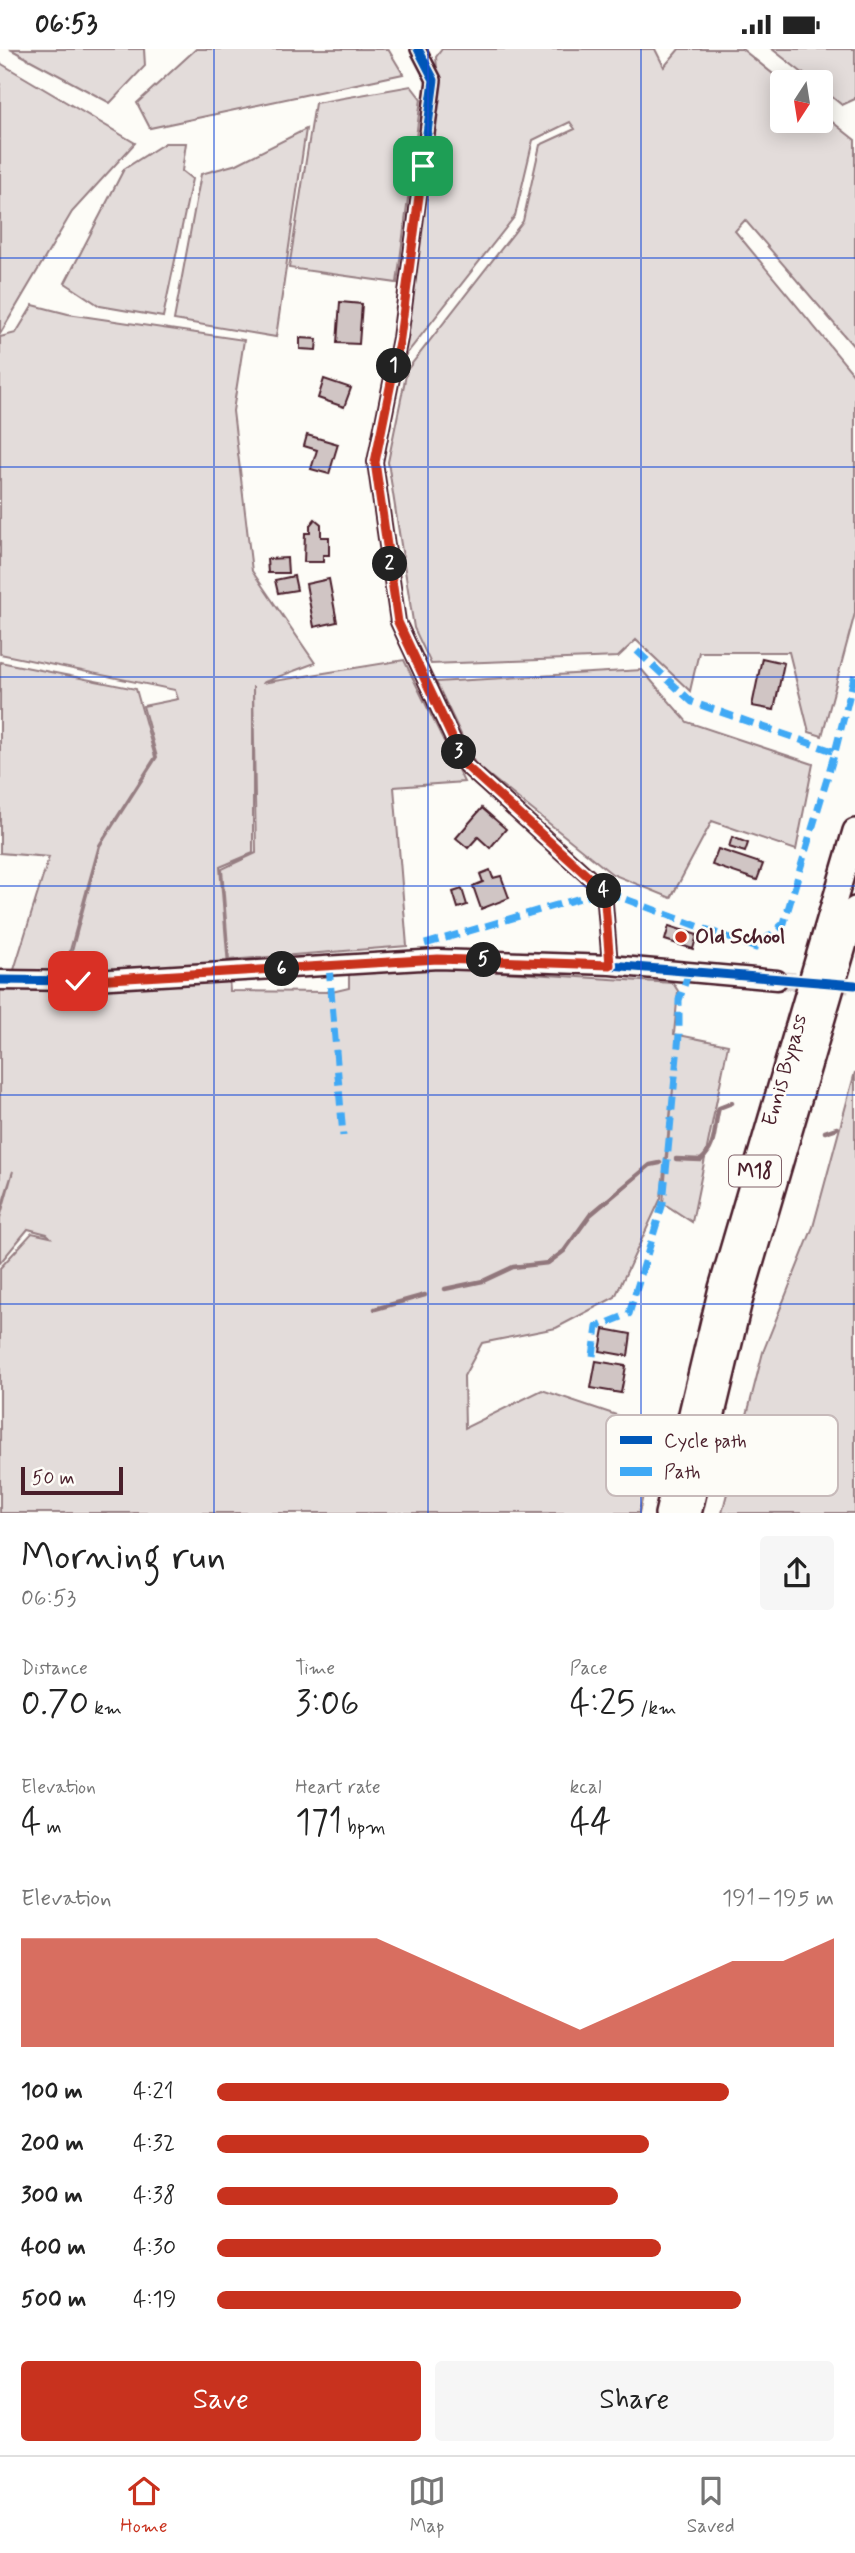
<!DOCTYPE html>
<meta charset="utf-8">
<style>
:root{--surface:#fff;--page:#f6f6f6;--text:#222;--muted:#767676;--line:#e0e0e0;--accent:#c8321e}
body{margin:0;font-family:Mynerve,sans-serif;background:var(--page);color:var(--text);height:100vh;display:flex;flex-direction:column;font-size:26px;white-space:nowrap}
*{box-sizing:border-box;margin:0}
p{font-size:23px;color:var(--muted)}
.icon{flex:none;width:38px;height:38px;fill:none;stroke:currentColor;stroke-width:2;stroke-linecap:round;stroke-linejoin:round}
.map{position:relative;height:1464px;overflow:hidden}
.panel{display:flex;flex-direction:column;background:var(--surface);flex:1}
.panel>*{flex:none}
.needle{width:46px;rotate:192deg}
.controls{position:absolute;left:770px;top:21px;display:grid;gap:14px}
.controls a{display:grid;place-items:center;width:63px;height:63px;border-radius:7px;background:var(--surface);box-shadow:0 4px 18px #0003;font-size:35px}
.scale{position:absolute;left:21px;bottom:18px;width:102px;box-sizing:border-box;padding-left:7px;border:4px solid #4a1f2b;border-top:0;font-size:19px;line-height:24px;white-space:nowrap;color:#4a1f2b;-webkit-text-stroke:5px #fdfcf7;paint-order:stroke}
.pin{position:absolute;display:grid;place-items:center;width:60px;height:60px;color:#fff;margin:-30px;border-radius:14px;box-shadow:0 4px 10px #0006}
.km{position:absolute;width:35px;height:35px;margin:-18px;border-radius:50%;background:#222;color:#fff;font-size:19px;line-height:35px;text-align:center}
.round{display:grid;place-items:center;flex:none;width:74px;height:74px;border-radius:7px;background:var(--page)}
.summary{display:flex;align-items:center;justify-content:space-between;height:119px;padding:0 21px}
h1{font-size:38px;font-weight:600;line-height:52px}
.stats{display:grid;grid-template-columns:repeat(3,1fr);gap:10px;height:119px;padding:7px 21px}
.stats div{display:grid;align-content:center}
.stats b{font-size:35px;font-weight:600}
.stats small{font-size:19px;font-weight:400}
.stats p{font-size:19px}
.chart{height:196px;padding:14px 21px}
.chart p{display:flex;justify-content:space-between}
.chart svg{width:100%;height:126px;margin-top:7px;fill:var(--accent);opacity:.7}
.primary-button{display:flex;gap:14px;margin-top:auto;padding:14px 21px}
.primary-button a{flex:1;height:80px;border-radius:7px;background:var(--accent);color:#fff;font-size:28px;font-weight:600;line-height:80px;text-align:center}
.primary-button a+a{background:var(--page);color:var(--text)}
ul{padding:0 21px;list-style:none;font-size:23px}
li{display:grid;grid-template-columns:112px 84px 1fr;align-items:center;height:52px}
li i{height:18px;border-radius:9px;background:var(--accent)}
.status{display:flex;justify-content:space-between;align-items:center;height:49px;padding:0 35px;background:var(--surface);direction:ltr}
.status svg{height:19px;fill:currentColor}
.dock{display:flex;justify-content:space-around;align-items:center;height:98px;border-top:2px solid var(--line);background:var(--surface);font-size:19px;color:var(--muted)}
.dock a{display:grid;justify-items:center;gap:4px}
.dock .active{color:var(--accent)}
.map>svg:first-child{display:block}
</style>
<div class="status"><b>06:53</b><svg viewBox="0 0 49 12"><path d="M0 12V9h3v3zM5 12V6h3v6zM10 12V3h3v9zM15 12V0h3v12zM26 1h20v11H26zM47 4h2v5h-2z"/></svg></div>
<div class="map">
<svg width="855" height="1465" viewBox="0 0 855 1465">
<rect width="100%" height="100%" fill="#fdfcf7"/>
<filter id="ink" filterUnits="userSpaceOnUse"><feTurbulence type="fractalNoise" baseFrequency=".0143" numOctaves="2"/><feDisplacementMap in="SourceGraphic" scale="14" xChannelSelector="R" yChannelSelector="G"/><feConvolveMatrix kernelMatrix="1 2 1 2 8 2 1 2 1" color-interpolation-filters="sRGB"/></filter>
<g filter="url(#ink)">
<!-- green -->
<path fill="#e3dcda" stroke="#967e82" stroke-width="2" d="M10,0h134l1,17 -35,37z
M196,0h192l15,25 -253,54 -13,-25z
M442,0h213l9,18 15,-18h63l41,33 -1,39h39v-8l34,27v208l-110,-128 -10,11 120,145v237l-33,123 -13,-4 -20,-80h-90l-9,39 -54,-51 -18,17 -187,7 -17,-36 -26,-166 19,-92 116,-149 17,-76 35,-16 -5,-7 -37,18 -18,76 -114,145 37,-280 -2,-24z
M772,0h83v50l-13,6 -21,-17v-6h-7z
M0,14l135,80 -63,69 -72,122z
M411,37l10,13 -24,184 -108,-15 26,-165z
M306,80l-30,208 -102,-17 27,-146 36,-10z
M165,94h21l-4,28 10,8 -29,138 -63,-11 -35,-23 59,-114z
M33,256l35,9 176,26 -11,71 19,160 63,92 -53,20 142,-23 60,122 -70,5 13,159 -178,14 -7,-91 34,-16 -3,-167v167l-33,14 10,124 102,1 17,-4v-16l89,-4 235,15 5,8 -4,43 54,11 -36,177 -29,-19 10,-114 -12,109 -46,99 -59,31 -74,15 -18,33 1,52 77,-38 116,39 -19,84h-639v-245l32,-35 18,4 -3,-3 -19,-5 -28,34v-45l13,-47 -13,40v-225l62,3 38,-143 57,-89 -14,-51 35,-7 -3,-9 -175,-36v-317l16,-4z
M0,613l136,27 19,68 -56,88 -36,131 -50,-3 36,-116 -49,-4z
M642,621l45,52 126,42 -17,86 -84,-29 -41,77 -59,-24 -137,-110 -39,-82z
M855,1023v441h-133l41,-161 50,-125z"/>
<g fill="none" stroke-linecap="round" stroke-linejoin="round">
<!-- stream -->
<path stroke="#91777b" stroke-width="4.5" d="M825,1083l12,-4
M676,1110l25,1c17,-15 12,-33 18,-52l13,-5
M445,1240l38,-8 30,-14 35,-4 16,-12 26,-36 60,-50 10,-2
M375,1260l50,-14"/>
</g>
<!-- building -->
<path fill="#d0c5c4" stroke="#4a1f2b" stroke-width="2" d="M340,253l22,2 -3,40 -22,-1z
M300,289l17,1 -1,11 -16,-1z
M324,330l27,9 -7,19 -26,-9z
M307,386l31,9 -9,30 -18,-5 6,-19 -13,-4z
M315,470l6,5v13h8v18h-6v7h-19l1,-29h5v-8z
M287,509l1,15h-20l-1,-14z
M294,527l3,14 -19,3 -3,-13z
M329,530l8,43 -23,5 -8,-43z
M762,609l22,5 -10,47 -22,-4z
M482,759l24,21 -16,19 -12,-11 -10,11 -12,-10z
M732,788l16,6 -3,9 -16,-5z
M718,800l45,15 -6,16 -45,-15z
M490,821l3,8 8,-2 8,22 -28,11 -8,-23 10,-4 -3,-8z
M462,840l5,16 -9,3 -5,-16z
M669,877l28,9 -4,14 -28,-9z
M604,1280l27,5 -3,22 -28,-5z
M596,1312l30,5 -5,27 -30,-5z"/>
<g fill="none" stroke-linecap="round" stroke-linejoin="round">
<!-- secondary-tunnel -->
<path stroke="#d9d0ce" stroke-width="18" stroke-dasharray="18 9" stroke-linecap="butt" d="M777,931l78,5"/>
<!-- street casing -->
<g stroke="#4a1f2b" stroke-width="18">
<path id="street" d="M418,0l16,31 -34,258 -25,124 23,160 67,143 139,126 6,74"/>
</g>
<!-- secondary casing -->
<g stroke="#4a1f2b" stroke-width="23">
<path id="secondary" d="M0,931l78,1 360,-22 172,6 167,15"/>
</g>
<!-- highway casing -->
<g stroke="#4a1f2b" stroke-width="28">
<path id="highway" d="M667,1465l54,-226 134,-457
M689,1465l50,-209 116,-396"/>
</g>
<!-- street -->
<use href="#street" stroke="#fdfcf7" stroke-width="12"/>
<!-- secondary -->
<use href="#secondary" stroke="#fdfcf7" stroke-width="18"/>
<!-- highway -->
<use href="#highway" stroke="#fdfcf7" stroke-width="23"/>
<!-- quiet -->
<path stroke="#3fa9f5" stroke-width="7" stroke-dasharray="14 7" stroke-linecap="butt" d="M637,602l55,51 143,50
M425,895l179,-53 152,57 28,-25 51,-171 20,-78
M329,917l14,170
M593,1307l4,-29 32,-13 34,-111 16,-168v-35l10,-28"/>
<!-- cycleway casing -->
<g stroke="#fdfcf7" stroke-width="13">
<path id="cycleway" d="M418,0l16,31 -34,258 -25,124 23,160 67,143 139,126 6,74
M0,931l78,1 360,-22 172,6 245,20"/>
</g>
<!-- cycleway -->
<use href="#cycleway" stroke="#0057b8" stroke-width="9"/>
</g>
</g>
<g fill="none" stroke-linecap="round" stroke-linejoin="round" filter="url(#ink)">
<!-- route casing -->
<g stroke="#fff" stroke-width="14">
<path id="route" d="M78,932l360,-22 172,6 -6,-74 -139,-126 -67,-143 -23,-160 25,-124 23,-172"/>
</g>
<!-- route -->
<use href="#route" stroke="#c8321e" stroke-width="9"/>
</g>
<!-- grid -->
<path fill="none" stroke="#1d4ed8" stroke-width="2" stroke-opacity="0.55" d="M214,0v1465M428,0v1465M641,0v1465M0,209h855M0,418h855M0,628h855M0,837h855M0,1046h855M0,1255h855"/>
<!-- markers -->
<circle fill="#c8321e" stroke="#fdfcf7" stroke-width="2.5" cx="681" cy="888" r="7"/>
<g text-anchor="middle" dominant-baseline="central" stroke-width="5" stroke-linejoin="round" paint-order="stroke">
<!-- shield labels -->
<rect fill="#fdfcf7" stroke="#806168" stroke-width="2" x="729" y="1106.5" width="52" height="31" rx="5"/>
<g font-size="19" font-weight="bold" fill="#4a1f2b">
<text x="755" y="1122">M18</text>
</g>
<!-- poi labels -->
<g font-size="21" font-weight="bold" fill="#4a1f2b" stroke="#fdfcf7" text-anchor="start">
<text x="695" y="888">Old School</text>
</g>
<!-- street labels -->
<g font-size="21" fill="#4a1f2b" stroke="#fdfcf7">
<text transform="translate(785 1021) rotate(-74)">Ennis Bypass</text>
</g>
</g>
<!-- legend -->
<rect x="606" y="1366" width="232" height="81" rx="10" fill="#fdfcf7" stroke="#c7baba" stroke-width="2"/>
<rect x="620" y="1387" width="32" height="8" fill="#0057b8"/>
<rect x="620" y="1418" width="32" height="9" fill="#3fa9f5"/>
<g font-size="19" fill="#4a1f2b">
<text x="664" y="1398">Cycle path</text>
<text x="664" y="1429">Path</text>
</g>
</svg>
<div class="controls">
<a><svg class="needle" viewBox="-14 -14 28 28"><path d="M0-13l5 13h-10z" fill="#e53935"/><path d="M0 13l5-13h-10z" fill="#767676"/></svg></a>
</div>
<div class="scale">50 m</div>
<div class="pin" style="left:423px;top:117px;background:#1e9e55"><svg class="icon" aria-label="arrive" viewBox="0 0 24 24"><path d="M6 21V4h12l-3 4 3 4H6"/></svg></div>
<div class="pin" style="left:78px;top:932px;background:#d93025"><svg class="icon" aria-label="check" viewBox="0 0 24 24"><path d="M5 12l5 5 9-10"/></svg></div>
<b class="km" style="left:394px;top:317px">1</b>
<b class="km" style="left:390px;top:515px">2</b>
<b class="km" style="left:459px;top:703px">3</b>
<b class="km" style="left:604px;top:842px">4</b>
<b class="km" style="left:484px;top:911px">5</b>
<b class="km" style="left:282px;top:920px">6</b>
</div>
<section class="panel">
<div class="summary"><div><h1>Morning run</h1><p>06:53</p></div><a class="round"><svg class="icon" aria-label="share" viewBox="0 0 24 24"><path d="M12 15V3M7 8l5-5 5 5M5 13v7h14v-7"/></svg></a></div>
<div class="stats">
<div><p>Distance</p><b>0.70<small> km</small></b></div>
<div><p>Time</p><b>3:06</b></div>
<div><p>Pace</p><b>4:25<small> /km</small></b></div>
</div>
<div class="stats">
<div><p>Elevation</p><b>4<small> m</small></b></div>
<div><p>Heart rate</p><b>171<small> bpm</small></b></div>
<div><p>kcal</p><b>44</b></div>
</div>
<div class="chart"><p><span>Elevation</span>191–195 m</p>
<svg viewBox="0 0 160 44" preserveAspectRatio="none"><path d="M0 44V6L10 6L20 6L30 6L40 6L50 6L60 6L70 6L80 14L90 22L100 30L110 38L120 30L130 22L140 14L150 14L160 6V44z"/></svg>
</div>
<ul>
<li><b>100 m</b>4:21<i style="width:83%"></i></li>
<li><b>200 m</b>4:32<i style="width:70%"></i></li>
<li><b>300 m</b>4:38<i style="width:65%"></i></li>
<li><b>400 m</b>4:30<i style="width:72%"></i></li>
<li><b>500 m</b>4:19<i style="width:85%"></i></li>
</ul>
<div class="primary-button"><a>Save</a><a>Share</a></div>
</section>
<nav class="dock">
<a class="active"><svg class="icon" aria-label="home" viewBox="0 0 24 24"><path d="M3 11l9-7 9 7M6 9v11h12V9"/></svg>Home</a>
<a><svg class="icon" aria-label="map" viewBox="0 0 24 24"><path d="M3 6l6-2 6 2 6-2v14l-6 2-6-2-6 2zM9 4v14M15 6v14"/></svg>Map</a>
<a><svg class="icon" aria-label="saved" viewBox="0 0 24 24"><path d="M7 4h10v16l-5-4-5 4z"/></svg>Saved</a>
</nav>
